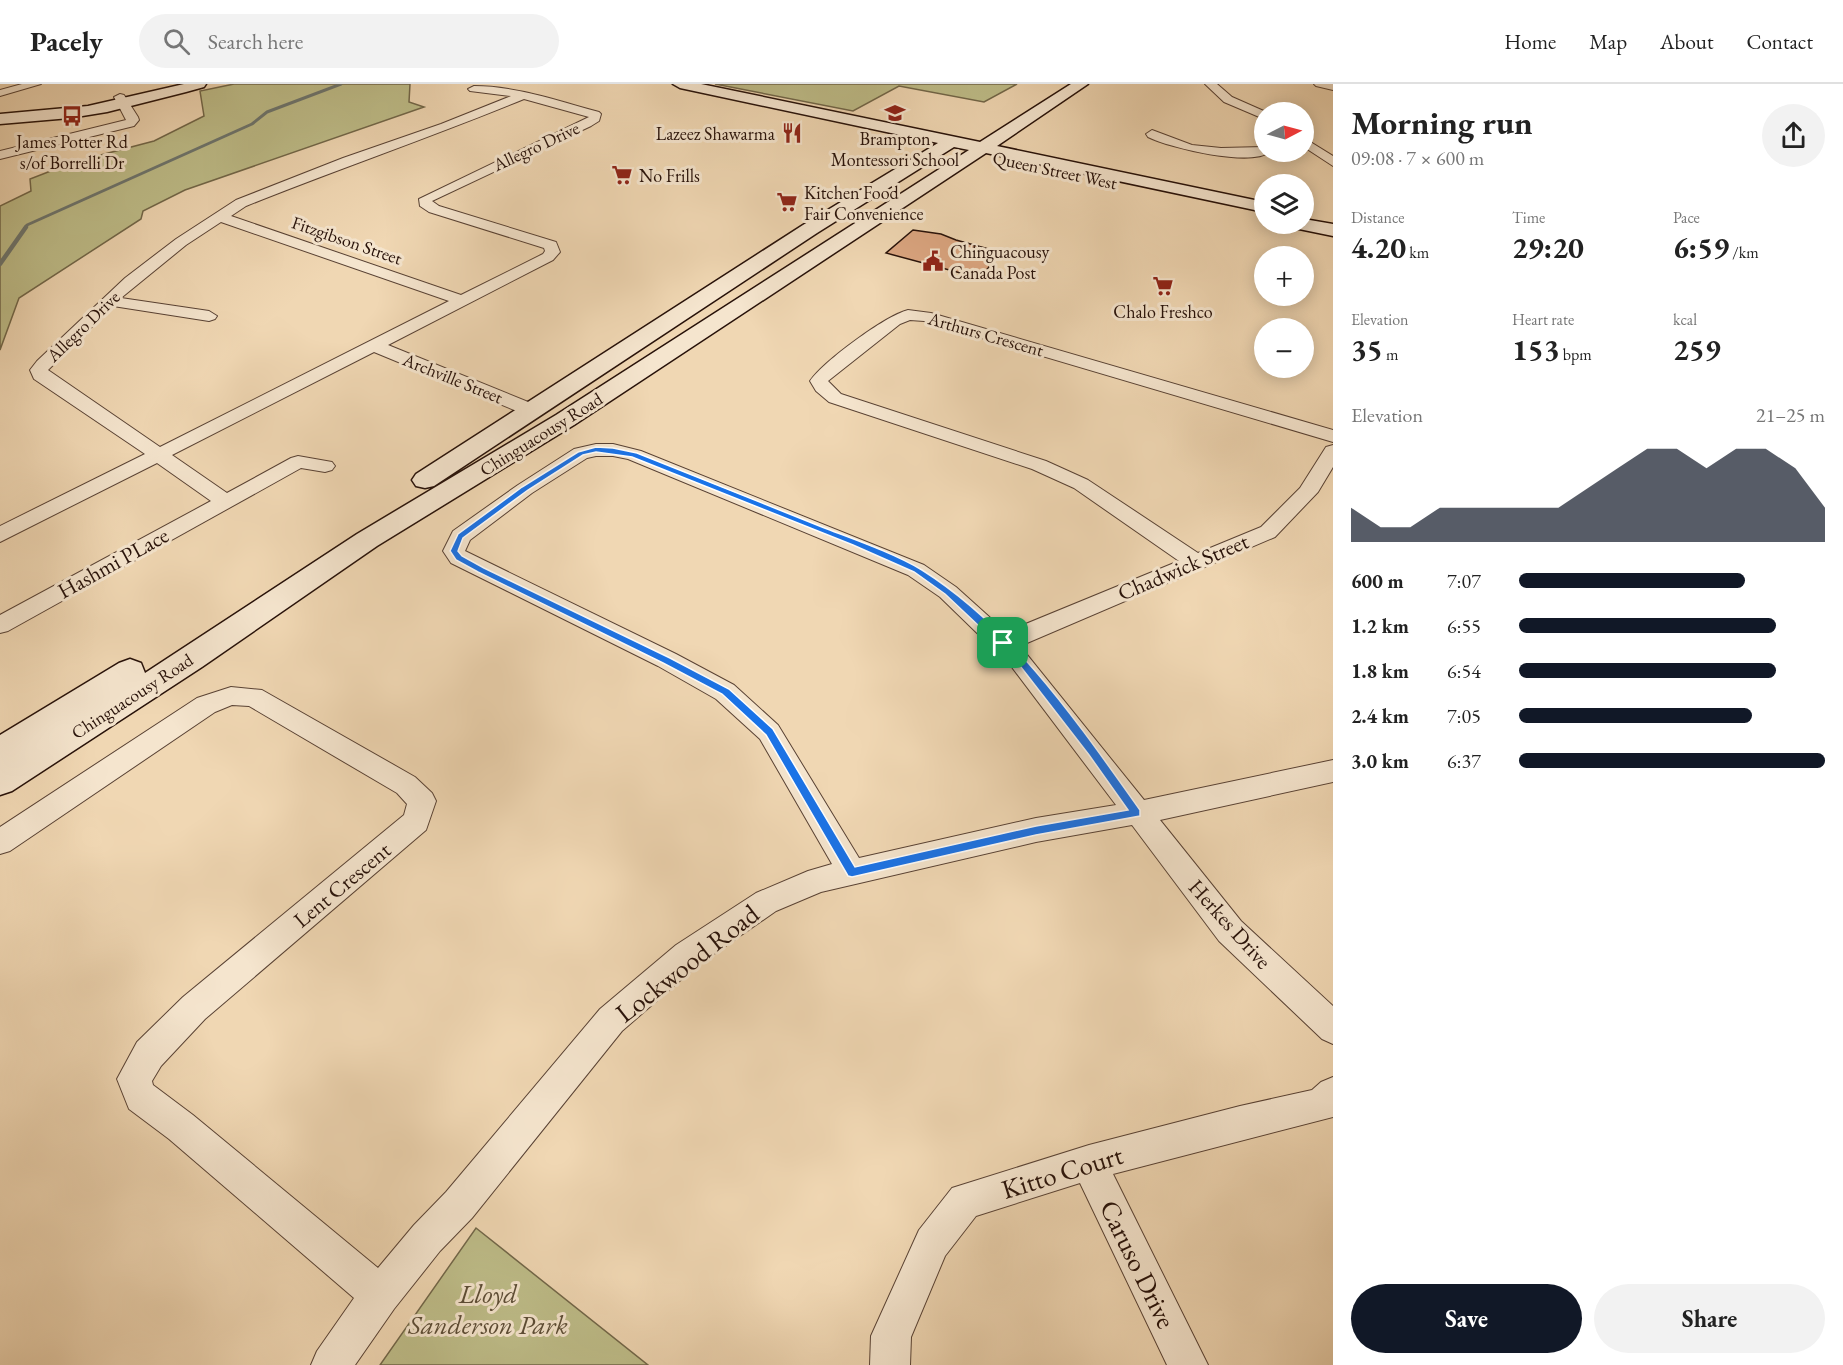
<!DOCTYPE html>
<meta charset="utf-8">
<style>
:root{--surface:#fff;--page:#f2f2f2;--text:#222;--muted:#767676;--line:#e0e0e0;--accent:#111827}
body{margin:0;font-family:"EB Garamond",serif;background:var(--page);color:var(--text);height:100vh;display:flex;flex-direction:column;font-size:22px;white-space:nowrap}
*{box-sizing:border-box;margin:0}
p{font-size:20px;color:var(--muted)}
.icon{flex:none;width:33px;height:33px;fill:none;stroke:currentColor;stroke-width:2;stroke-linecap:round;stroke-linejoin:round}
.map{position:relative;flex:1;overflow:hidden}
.drawer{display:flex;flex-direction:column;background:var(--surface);width:510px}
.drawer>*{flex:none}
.needle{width:39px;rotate:84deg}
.fabs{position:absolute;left:1254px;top:18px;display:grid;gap:12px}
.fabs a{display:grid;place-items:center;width:60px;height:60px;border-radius:50%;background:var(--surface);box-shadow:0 3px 15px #0003;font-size:30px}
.pin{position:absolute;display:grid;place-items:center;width:51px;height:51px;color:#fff;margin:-26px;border-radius:12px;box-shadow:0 3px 9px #0006}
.round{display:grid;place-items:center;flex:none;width:63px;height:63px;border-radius:32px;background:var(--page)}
.head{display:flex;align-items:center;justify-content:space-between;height:102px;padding:0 18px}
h1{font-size:33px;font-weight:700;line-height:45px}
.figures{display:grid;grid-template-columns:repeat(3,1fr);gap:9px;height:102px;padding:6px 18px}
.figures div{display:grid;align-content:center}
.figures b{font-size:30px;font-weight:700}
.figures small{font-size:16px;font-weight:400}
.figures p{font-size:16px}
.chart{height:168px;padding:12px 18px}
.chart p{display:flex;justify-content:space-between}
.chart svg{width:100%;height:108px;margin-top:6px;fill:var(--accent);opacity:.7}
.cta{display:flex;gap:12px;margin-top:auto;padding:12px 18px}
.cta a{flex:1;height:69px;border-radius:36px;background:var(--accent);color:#fff;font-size:24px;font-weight:700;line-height:69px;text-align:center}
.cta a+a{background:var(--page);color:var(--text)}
ul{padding:0 18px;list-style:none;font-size:20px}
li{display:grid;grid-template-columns:96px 72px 1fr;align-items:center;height:45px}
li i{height:15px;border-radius:8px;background:var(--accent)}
header{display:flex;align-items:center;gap:36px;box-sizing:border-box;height:84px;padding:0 30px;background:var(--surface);border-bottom:2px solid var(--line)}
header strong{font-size:28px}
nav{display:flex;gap:33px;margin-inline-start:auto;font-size:21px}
.search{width:420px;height:54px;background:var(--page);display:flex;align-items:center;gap:15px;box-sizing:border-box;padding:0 21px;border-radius:33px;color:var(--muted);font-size:22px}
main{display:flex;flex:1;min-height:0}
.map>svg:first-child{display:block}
</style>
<header>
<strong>Pacely</strong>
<div class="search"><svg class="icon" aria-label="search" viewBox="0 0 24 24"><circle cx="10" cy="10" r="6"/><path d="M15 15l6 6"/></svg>Search here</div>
<nav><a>Home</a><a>Map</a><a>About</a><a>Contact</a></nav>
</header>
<main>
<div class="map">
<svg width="1333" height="1281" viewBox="0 0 1333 1281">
<rect width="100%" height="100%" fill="#f0d7b3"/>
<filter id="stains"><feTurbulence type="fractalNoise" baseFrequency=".00333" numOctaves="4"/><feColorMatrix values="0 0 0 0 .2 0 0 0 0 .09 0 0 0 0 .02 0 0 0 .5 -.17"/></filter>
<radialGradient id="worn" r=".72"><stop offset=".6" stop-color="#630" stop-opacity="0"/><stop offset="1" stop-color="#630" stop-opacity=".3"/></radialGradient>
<!-- green -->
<path fill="#bebd89" stroke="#726749" stroke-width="1.5" d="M234,0h176l-1,18 15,5 -239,83 -42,21 -2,8 -122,79 -19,52v-144l31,-15 -1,-12 44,-17 80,-21 50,-25 -4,-25z
M715,0h302l-33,18 -85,-16 -46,25z
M476,1144l172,137h-268z"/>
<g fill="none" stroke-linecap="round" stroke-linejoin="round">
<!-- stream-far1 -->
<path stroke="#6d756e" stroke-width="3" d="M25,144l2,-3 225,-101 15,-12 74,-28"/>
<!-- stream -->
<path stroke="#6d756e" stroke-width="4.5" d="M0,180l26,-37"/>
</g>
<!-- building -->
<path fill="#dca681" stroke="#271109" stroke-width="1.5" d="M913,146l28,4 15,6 36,10 -6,7 9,3 -12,14 -15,1 -82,-22z"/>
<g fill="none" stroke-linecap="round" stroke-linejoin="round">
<!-- street casing -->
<g stroke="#594234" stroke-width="2">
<path id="street" d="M22,0h19l-41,12v-6z
M1205,0h12l15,13 34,15 -2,7 -40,-17z
M1314,0h19v6l-17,-4z
M474,2c42,0 84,15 125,26l2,2 -2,7 -8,5 -159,75 7,5 117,36 4,10 -7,8 -165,85 150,61 2,4 -2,4h-14l-150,-62 -202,103 55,38 64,-35 7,-2 34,6 3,4 -3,4 -7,2 -24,-4 -293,163 -8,2v-18l211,-114 -54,-38 -157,79v-16l145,-72 -111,-75 -4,-9 7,-9 88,-83 51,-39 60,-39 107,-42 98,-34 70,-28 -41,-5 -2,-2zM524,15l65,18 -170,82 1,7 9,6 115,36 1,3 -2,3 -82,41 -230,-79 15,-10c92,-37 186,-69 278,-107zM221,138l228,79 -289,146 -112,-77 65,-64 96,15 6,-2 2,-3 -8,-5 -88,-13 65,-53z
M120,10l4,1 14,22 1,3 -5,6 -134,33v-8l126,-31 -12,-23z
M1152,46l40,15 29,3 43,-1v5h6c-20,15 -100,-4 -122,-15l-2,-3z
M1304,54l29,18v10l-29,-19z
M908,226l23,3 402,117v12l-409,-121 -14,-1 -10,4 -72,57 13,13 205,67 42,19 110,73 63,-26 39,-39 26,-41 7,-2v22l-15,25 -43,45 -255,109 124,154 189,-40v22l-173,38 81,101 92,85v38l-11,-5 -103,-98 -87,-116 -96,17 -215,50 -45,19 -78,54 -76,66 -150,187 -32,33 -46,58 -39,56h-44l6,-14 37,-53 -185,-159 -40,-30 -12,-30 20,-37 46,-45 221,-182 3,-11 -10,-11 -148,-87 -17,-1 -17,7 -205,139 -10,3v-27l197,-129 34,-11 31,3 153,87 17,16 4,8 -10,29 -221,189 -44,47 -9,15 1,4 40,30 185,153 36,-43 32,-33 154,-183 76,-64 80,-52 52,-22 24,-7 -72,-125 -44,-40 -58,-33 -207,-103 -8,-12 10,-20 65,-46 56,-36 22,-5h17l28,7 283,114 32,22 50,45 173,-71 -105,-73 -42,-19 -203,-67 -13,-11 -6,-10c14,-20 75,-65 98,-71zM596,372h17l15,3 280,116 32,22 71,69 105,139 -80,13 -177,40 -81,-133 -44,-40 -58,-31 -211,-103 5,-11 62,-47 55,-35z
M1333,993v40l-220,57 95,191h-41l-87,-182 -104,33 -31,40 -34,81 -1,28h-40l1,-29 48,-106 33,-42 137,-43 151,-39 72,-16 9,-8z"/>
</g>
<!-- secondary casing -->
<g stroke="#271109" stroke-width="3">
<path id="secondary" d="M184,0h22l-2,3 -18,5 -79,20 -37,6 -70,6v-10l88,-8z
M673,0h28l279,58 91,-58h17l-91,62 267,56v10l-278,-59 -412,272 -197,121 -175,121 -190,124 -12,4v-60l119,-72 11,-4 11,4 4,10 212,-139 199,-119 413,-265 -15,-3 -137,86 -383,253 -9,2 -9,-2 -4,-6 4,-6 387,-249 135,-82 -258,-55z
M1304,135l29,5v12l-39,-8 -3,-4h13z"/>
</g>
<!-- street -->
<use href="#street" fill="#f5e5ce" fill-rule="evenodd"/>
<!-- secondary -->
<use href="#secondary" fill="#f5e5ce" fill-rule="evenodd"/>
</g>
<!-- route -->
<path fill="#1a73e8" stroke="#fff" stroke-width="1.5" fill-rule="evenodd" d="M596,363l17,1 24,5c61,25 123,49 185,74 31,12 72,26 100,43 92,58 156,153 218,240v6l-104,19 -184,42 -4,-1 -82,-141 -44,-41 -59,-31 -185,-91 -22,-12 -6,-9 8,-17 64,-47 56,-35zM596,368l36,5 221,88 61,27 31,22 72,68 72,93 39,55 -92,16 -181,41 -82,-138 -44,-40 -59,-31 -186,-90 -22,-12 -4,-5 5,-13 65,-48 55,-35z"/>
<!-- icons -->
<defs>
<g id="school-bare" transform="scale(1.62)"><path d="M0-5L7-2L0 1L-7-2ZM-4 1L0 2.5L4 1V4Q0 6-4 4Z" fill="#8f2418" stroke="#f5e5ce" stroke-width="2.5" paint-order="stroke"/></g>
<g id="bus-bare" transform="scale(1.62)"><path d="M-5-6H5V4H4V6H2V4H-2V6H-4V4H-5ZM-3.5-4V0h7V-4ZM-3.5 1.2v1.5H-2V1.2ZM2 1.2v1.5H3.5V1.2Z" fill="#8f2418" stroke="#f5e5ce" stroke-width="2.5" paint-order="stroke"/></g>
<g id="restaurant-bare" transform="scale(1.62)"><path d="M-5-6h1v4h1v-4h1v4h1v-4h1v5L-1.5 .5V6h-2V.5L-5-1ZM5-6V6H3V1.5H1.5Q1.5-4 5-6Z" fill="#8f2418" stroke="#f5e5ce" stroke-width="2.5" paint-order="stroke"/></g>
<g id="supermarket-bare" transform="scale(1.62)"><path d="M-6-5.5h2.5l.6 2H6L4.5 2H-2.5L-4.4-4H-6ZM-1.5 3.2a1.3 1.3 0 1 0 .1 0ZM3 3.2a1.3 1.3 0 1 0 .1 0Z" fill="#8f2418" stroke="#f5e5ce" stroke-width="2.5" paint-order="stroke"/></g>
<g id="civic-bare" transform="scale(1.62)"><path d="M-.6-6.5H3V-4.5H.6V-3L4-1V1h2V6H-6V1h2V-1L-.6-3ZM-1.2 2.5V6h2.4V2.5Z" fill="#8f2418" stroke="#f5e5ce" stroke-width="2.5" paint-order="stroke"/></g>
</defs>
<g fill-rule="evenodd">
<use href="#school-bare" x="895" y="29"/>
<use href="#bus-bare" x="72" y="32"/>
<use href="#restaurant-bare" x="792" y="49"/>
<use href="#supermarket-bare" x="622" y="91"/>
<use href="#supermarket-bare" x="787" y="118"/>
<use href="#civic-bare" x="933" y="177"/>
<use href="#supermarket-bare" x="1163" y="202"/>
</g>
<g text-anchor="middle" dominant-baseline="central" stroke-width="6" stroke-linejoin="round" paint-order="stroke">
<!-- far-poi labels -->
<g font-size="18" fill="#271109" stroke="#f5e5ce">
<text x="775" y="49" text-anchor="end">Lazeez Shawarma</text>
<text x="895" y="54">Brampton<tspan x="895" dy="21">Montessori School</tspan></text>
<text x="72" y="57">James Potter Rd<tspan x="72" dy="21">s/of Borrelli Dr</tspan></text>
<text x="639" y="91" text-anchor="start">No Frills</text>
<text x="804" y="108" text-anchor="start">Kitchen Food<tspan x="804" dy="21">Fair Convenience</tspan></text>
<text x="950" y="167" text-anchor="start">Chinguacousy<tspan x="950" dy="21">Canada Post</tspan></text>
<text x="1163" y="227">Chalo Freshco</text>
</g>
<!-- far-street labels -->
<g font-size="18" fill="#271109" stroke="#f5e5ce">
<text transform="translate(536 62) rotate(-25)">Allegro Drive</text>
<text transform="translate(1055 86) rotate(12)">Queen Street West</text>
<text transform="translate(347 156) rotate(19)">Fitzgibson Street</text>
<text transform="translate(83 242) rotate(-44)">Allegro Drive</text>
<text transform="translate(986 250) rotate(16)">Arthurs Crescent</text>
<text transform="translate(453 294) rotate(22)">Archville Street</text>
<text transform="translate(541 350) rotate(-32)">Chinguacousy Road</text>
<text transform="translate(132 612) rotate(-33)">Chinguacousy Road</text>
</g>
<!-- street labels -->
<g font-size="22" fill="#271109" stroke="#f5e5ce">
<text transform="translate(113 479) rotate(-29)">Hashmi PLace</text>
<text transform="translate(1183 483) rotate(-23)">Chadwick Street</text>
<text transform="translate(342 801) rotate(-40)">Lent Crescent</text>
<text transform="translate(1230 840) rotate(48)">Herkes Drive</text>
</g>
<!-- near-street labels -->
<g font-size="27" fill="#271109" stroke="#f5e5ce">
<text transform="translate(687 879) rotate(-38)">Lockwood Road</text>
<text transform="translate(1062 1088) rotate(-17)">Kitto Court</text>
<text transform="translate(1138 1180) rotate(64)">Caruso Drive</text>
</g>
<!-- near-park labels -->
<g font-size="27" font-style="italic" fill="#5c4d36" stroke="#f5e5ce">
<text x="488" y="1209">Lloyd<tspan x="488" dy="31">Sanderson Park</tspan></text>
</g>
</g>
<rect width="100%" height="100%" filter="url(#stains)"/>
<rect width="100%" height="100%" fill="url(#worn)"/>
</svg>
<div class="fabs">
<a><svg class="needle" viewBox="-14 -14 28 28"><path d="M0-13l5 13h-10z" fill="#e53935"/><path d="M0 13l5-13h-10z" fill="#767676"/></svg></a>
<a><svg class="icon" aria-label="layers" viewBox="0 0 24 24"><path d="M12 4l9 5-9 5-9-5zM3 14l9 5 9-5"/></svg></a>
<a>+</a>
<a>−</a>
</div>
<div class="pin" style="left:1003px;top:559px;background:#1e9e55"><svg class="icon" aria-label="arrive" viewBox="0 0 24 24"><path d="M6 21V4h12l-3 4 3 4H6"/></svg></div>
</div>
<section class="drawer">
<div class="head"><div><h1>Morning run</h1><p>09:08 · 7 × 600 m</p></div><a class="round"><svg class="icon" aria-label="share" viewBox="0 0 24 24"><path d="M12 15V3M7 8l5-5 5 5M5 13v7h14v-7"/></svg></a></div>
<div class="figures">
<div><p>Distance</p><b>4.20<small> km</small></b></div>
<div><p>Time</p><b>29:20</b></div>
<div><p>Pace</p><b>6:59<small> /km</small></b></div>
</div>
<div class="figures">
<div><p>Elevation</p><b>35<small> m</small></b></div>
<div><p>Heart rate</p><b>153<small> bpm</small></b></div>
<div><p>kcal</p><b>259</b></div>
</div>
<div class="chart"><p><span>Elevation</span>21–25 m</p>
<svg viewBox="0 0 160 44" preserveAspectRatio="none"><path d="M0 44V30L10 38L20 38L30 30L40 30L50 30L60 30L70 30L80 22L90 14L100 6L110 6L120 14L130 6L140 6L150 14L160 30V44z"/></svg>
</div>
<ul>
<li><b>600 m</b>7:07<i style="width:74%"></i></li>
<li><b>1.2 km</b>6:55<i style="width:84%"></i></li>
<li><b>1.8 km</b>6:54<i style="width:84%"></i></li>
<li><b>2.4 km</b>7:05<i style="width:76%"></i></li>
<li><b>3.0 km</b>6:37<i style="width:100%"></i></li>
</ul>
<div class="cta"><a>Save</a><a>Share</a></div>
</section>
</main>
